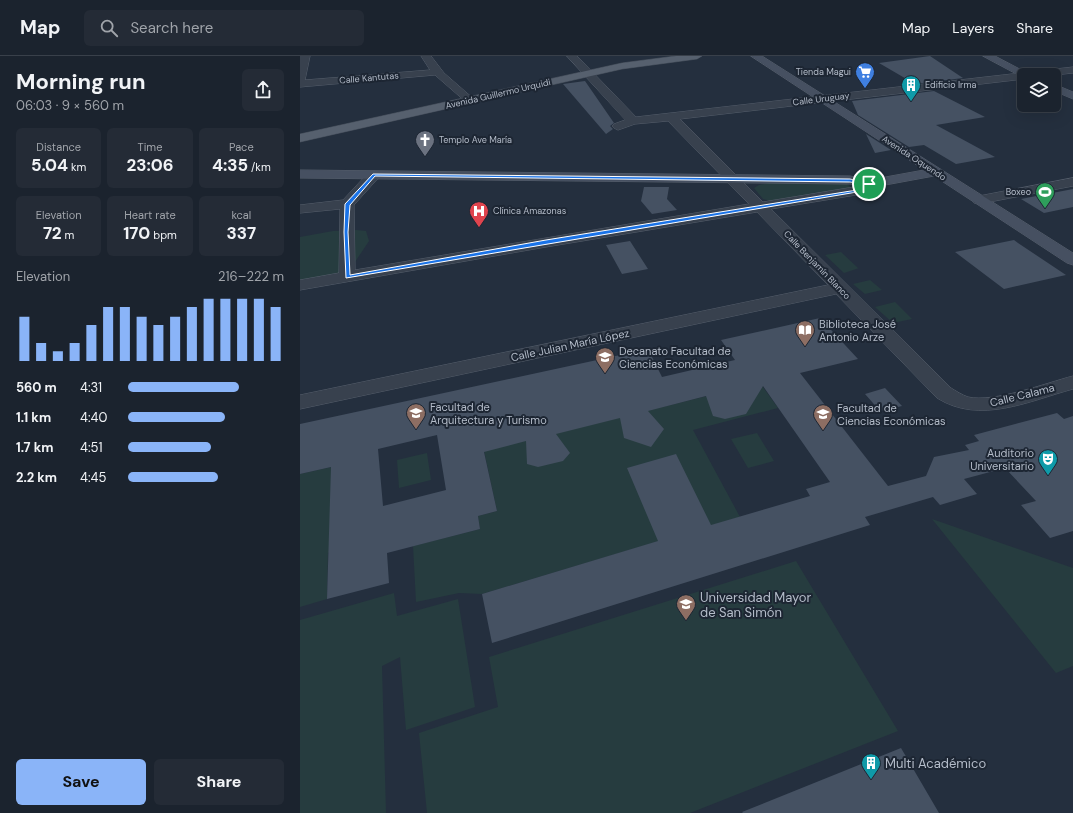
<!DOCTYPE html>
<meta charset="utf-8">
<style>
:root{--surface:#1b232e;--page:#242b36;--text:#f1f3f6;--muted:#a0a4aa;--line:#39404a;--accent:#8ab4f8}
body{margin:0;font-family:"DM Sans",sans-serif;background:var(--page);color:var(--text);height:100vh;display:flex;flex-direction:column;font-size:15px;white-space:nowrap}
*{box-sizing:border-box;margin:0}
p{font-size:13px;color:var(--muted)}
.icon{flex:none;width:22px;height:22px;fill:none;stroke:currentColor;stroke-width:2;stroke-linecap:round;stroke-linejoin:round}
.map{position:relative;flex:1;overflow:hidden}
.side{display:flex;flex-direction:column;background:var(--surface);width:300px}
.side>*{flex:none}
.fabs{position:absolute;left:717px;top:12px;display:grid;gap:8px}
.fabs a{display:grid;place-items:center;width:44px;height:44px;border-radius:6px;background:var(--surface);box-shadow:0 4px 16px #0002,0 0 0 1px var(--line);font-size:20px}
.pin{position:absolute;display:grid;place-items:center;width:34px;height:34px;color:#fff;margin:-17px;border:2px solid #fff;border-radius:50%;box-shadow:0 1px 4px #0007}
.round{display:grid;place-items:center;flex:none;width:42px;height:42px;border-radius:6px;background:var(--page)}
.summary{display:flex;align-items:center;justify-content:space-between;height:68px;padding:0 16px}
h1{font-size:22px;font-weight:700;line-height:30px}
.figures{display:grid;grid-template-columns:repeat(3,1fr);gap:6px;height:68px;padding:4px 16px}
.figures div{display:grid;align-content:center;border-radius:6px;background:var(--page);text-align:center}
.figures b{font-size:17px;font-weight:700}
.figures small{font-size:11px;font-weight:400}
.figures p{font-size:11px}
.chart{height:112px;padding:8px 16px}
.chart p{display:flex;justify-content:space-between}
.chart svg{width:100%;height:72px;margin-top:4px;stroke:var(--accent);stroke-width:6}
.action{display:flex;gap:8px;margin-top:auto;padding:8px 16px}
.action a{flex:1;height:46px;border-radius:6px;background:var(--accent);color:#111;font-size:16px;font-weight:700;line-height:46px;text-align:center}
.action a+a{background:var(--page);color:var(--text)}
ul{padding:0 16px;list-style:none;font-size:13px}
li{display:grid;grid-template-columns:64px 48px 1fr;align-items:center;height:30px}
li i{height:10px;border-radius:5px;background:var(--accent)}
header{display:flex;align-items:center;gap:24px;box-sizing:border-box;height:56px;padding:0 20px;background:var(--surface);border-bottom:1px solid var(--line)}
header strong{font-size:19px}
nav{display:flex;gap:22px;margin-inline-start:auto;font-size:14px}
.search{width:280px;height:36px;background:var(--page);display:flex;align-items:center;gap:10px;box-sizing:border-box;padding:0 14px;border-radius:6px;color:var(--muted);font-size:15px}
main{display:flex;flex:1;min-height:0}
.map>svg:first-child{display:block}
</style>
<header>
<strong>Map</strong>
<div class="search"><svg class="icon" aria-label="search" viewBox="0 0 24 24"><circle cx="10" cy="10" r="6"/><path d="M15 15l6 6"/></svg>Search here</div>
<nav><a>Map</a><a>Layers</a><a>Share</a></nav>
</header>
<main>
<section class="side">
<div class="summary"><div><h1>Morning run</h1><p>06:03 · 9 × 560 m</p></div><a class="round"><svg class="icon" aria-label="share" viewBox="0 0 24 24"><path d="M12 15V3M7 8l5-5 5 5M5 13v7h14v-7"/></svg></a></div>
<div class="figures">
<div><p>Distance</p><b>5.04<small> km</small></b></div>
<div><p>Time</p><b>23:06</b></div>
<div><p>Pace</p><b>4:35<small> /km</small></b></div>
</div>
<div class="figures">
<div><p>Elevation</p><b>72<small> m</small></b></div>
<div><p>Heart rate</p><b>170<small> bpm</small></b></div>
<div><p>kcal</p><b>337</b></div>
</div>
<div class="chart"><p><span>Elevation</span>216–222 m</p>
<svg viewBox="0 0 160 44" preserveAspectRatio="none"><path d="M5 44V17M15 44V33M25 44V38M35 44V33M45 44V22M55 44V11M65 44V11M75 44V17M85 44V22M95 44V17M105 44V11M115 44V6M125 44V6M135 44V6M145 44V6M155 44V11"/></svg>
</div>
<ul>
<li><b>560 m</b>4:31<i style="width:71%"></i></li>
<li><b>1.1 km</b>4:40<i style="width:62%"></i></li>
<li><b>1.7 km</b>4:51<i style="width:53%"></i></li>
<li><b>2.2 km</b>4:45<i style="width:58%"></i></li>
</ul>
<div class="action"><a>Save</a><a>Share</a></div>
</section>
<div class="map">
<svg width="773" height="757" viewBox="0 0 773 757">
<rect width="100%" height="100%" fill="#242f3e"/>
<!-- green -->
<path fill="#263c3f" d="M469,127l78,1 5,4 -82,13 -7,-2 -9,-11 5,-3z
M56,174l10,1 3,10 -14,21 -12,12 -43,8v-45l33,-6z
M541,196l17,16h1l-15,5 -19,-18z
M570,224l12,10 -17,4 -12,-10z
M595,246l17,17 -19,4 -18,-16z
M460,327l18,25 -85,22 47,87 -258,77 -23,-1 -43,9 -3,-56 67,-17 -2,-13 19,-5 -13,-60z
M457,377l17,28 -26,7 -17,-29z
M127,397l4,27 -32,8 -2,-28z
M31,411l55,72 -58,14 -1,46 -27,8v-133z
M632,463l141,49v98l-17,7z
M496,505l102,170 -208,82h-263l-8,-80 79,-26 -9,-50z
M94,537l3,23 61,-17 17,108 -69,23 -6,-73 -18,9 4,147h-86v-193z"/>
<!-- building -->
<path fill="#455162" fill-rule="evenodd" d="M630,0l33,22 -48,6 -36,-21z
M285,25l29,42 -4,3 3,3 -7,5 -43,-50z
M634,35l51,26 -49,8 59,32 -39,7 -32,-19 -15,2 -51,-32 -6,-14z
M566,78l25,16 -16,3z
M344,131h25l-2,12 10,11 -25,4 -11,-13z
M773,133v18l-29,6 -23,-14z
M714,184l4,3 48,32 -62,14 -49,-37z
M330,185l18,28 -26,5 -16,-29z
M520,262l38,41 -58,14 88,113 38,-10 8,-19 35,-7 -4,-5 14,-4 -5,-6 83,-22 7,6 9,-3v115l-23,7 -29,-33 15,-4 -31,-33 -41,11 13,15 -37,11 -7,-8 -68,20 5,8 -378,118 -10,-49 176,-53 -31,-73 49,-14 35,71 99,-29 -4,-7 24,-7 -67,-96 -17,28 -21,5 -12,-3 -7,-20 -58,15 16,18 -13,18 -27,-9 -4,-20 -64,16 14,19 -7,8 -25,6 -11,-3 -1,-23 -42,11 13,59 -19,5 2,13 -93,24 2,30 -62,16 4,-132 -31,7v-50l348,-75 14,28 73,-17 -14,-20zM137,379l9,55 -63,16 -5,-57z
M585,332l17,18 -22,5 -15,-17z
M601,692l38,65h-196l-1,-1z"/>
<g fill="none" stroke-linecap="round" stroke-linejoin="round">
<!-- street casing -->
<g stroke="#565f6c" stroke-width="1">
<path id="street" d="M0,0h10l-5,24 125,-10 -9,-14h10l13,17 31,27 -5,3 -4,-1 -31,-27 -135,12z
M267,0h10l59,61 437,-50v6l-19,2h-30v4l-344,40 83,83 91,-15c7,-3 11,-8 20,-6l2,3 -5,6 -9,4 -91,15 180,179c5,3 11,7 17,9 26,6 78,-14 105,-21v13c-44,12 -93,36 -136,9l-101,-104 -536,115v-14l528,-110 -71,-73 -211,35 -246,43v-10l39,-7 1,-64 -40,4v-8l43,-5 26,-28h10l2,3 -27,30 1,65 394,-66 -81,-83 -33,3 -17,6 -4,-2 -2,-2 2,-2 11,-4z
M773,122v8l-94,18 -5,-1 -2,-3 2,-3 5,-1z"/>
</g>
<!-- secondary casing -->
<g stroke="#565f6c" stroke-width="1">
<path id="secondary" d="M451,0h11l311,197v12l-6,-2 -133,-87 -65,12 -19,-4 -550,-6v-8l550,6 19,4 55,-10z
M683,0h12l36,19h-7v3l-2,-1z
M754,28l19,8v7l-19,-8z"/>
</g>
<!-- primary casing -->
<g stroke="#414a57" stroke-width="1">
<path id="primary" d="M376,0h26l-5,3 -75,10 -322,73v-8l322,-71z"/>
</g>
<!-- street -->
<use href="#street" fill="#38414e" fill-rule="evenodd"/>
<!-- secondary -->
<use href="#secondary" fill="#465061" fill-rule="evenodd"/>
<!-- primary -->
<use href="#primary" fill="#56606e" fill-rule="evenodd"/>
</g>
<!-- route -->
<path fill="#1a73e8" stroke="#fff" fill-rule="evenodd" d="M73,118l477,5 21,5 -3,4 -11,4 -511,86 -2,-46 1,-28zM75,120l475,6 16,3 -9,5 -311,50 -196,35 -2,-43 2,-27z"/>
<!-- icons -->
<defs>
<g id="supermarket-pin" transform="scale(1)"><path d="M0 17L-7.5 6A9.5 9.5 0 1 1 7.5 6Z" fill="#3f7fe0" stroke="#1d2633"/><path d="M-6-5.5h2.5l.6 2H6L4.5 2H-2.5L-4.4-4H-6ZM-1.5 3.2a1.3 1.3 0 1 0 .1 0ZM3 3.2a1.3 1.3 0 1 0 .1 0Z" fill="#fff"/></g>
<g id="building-pin" transform="scale(1)"><path d="M0 17L-7.5 6A9.5 9.5 0 1 1 7.5 6Z" fill="#0f9aa8" stroke="#1d2633"/><path d="M-4-6H4V6H1V3H-1V6H-4ZM-2.5-4.3h1.7v1.8h-1.7ZM.8-4.3h1.7v1.8H.8ZM-2.5-1h1.7V.8h-1.7ZM.8-1h1.7V.8H.8Z" fill="#fff"/></g>
<g id="church-pin" transform="scale(1)"><path d="M0 17L-7.5 6A9.5 9.5 0 1 1 7.5 6Z" fill="#6b7280" stroke="#1d2633"/><path d="M-1.2-6h2.4v3.5h3.3v2.4h-3.3V6h-2.4V-.1h-3.3v-2.4h3.3Z" fill="#fff"/></g>
<g id="stadium-pin" transform="scale(1)"><path d="M0 17L-7.5 6A9.5 9.5 0 1 1 7.5 6Z" fill="#2e9e5b" stroke="#1d2633"/><path d="M0-5a6.5 5 0 1 0 0 10a6.5 5 0 1 0 0-10ZM-3.5-1.8h7v3.6h-7Z" fill="#fff"/></g>
<g id="hospital-pin" transform="scale(1)"><path d="M0 17L-7.5 6A9.5 9.5 0 1 1 7.5 6Z" fill="#e0444e" stroke="#1d2633"/><path d="M-5-5h3v3.5h4V-5h3V5h-3V1.5h-4V5h-3Z" fill="#fff"/></g>
<g id="library-pin" transform="scale(1)"><path d="M0 17L-7.5 6A9.5 9.5 0 1 1 7.5 6Z" fill="#8d6e63" stroke="#1d2633"/><path d="M-6-4Q-3-5.5-.7-3.5V5Q-3 3-6 4ZM6-4Q3-5.5 .7-3.5V5Q3 3 6 4Z" fill="#fff"/></g>
<g id="university-pin" transform="scale(1)"><path d="M0 17L-7.5 6A9.5 9.5 0 1 1 7.5 6Z" fill="#8d6e63" stroke="#1d2633"/><path d="M0-5L7-2L0 1L-7-2ZM-4 1L0 2.5L4 1V4Q0 6-4 4Z" fill="#fff"/></g>
<g id="theatre-pin" transform="scale(1)"><path d="M0 17L-7.5 6A9.5 9.5 0 1 1 7.5 6Z" fill="#0f9aa8" stroke="#1d2633"/><path d="M-5-5.5Q0-4 5-5.5V0Q5 5 0 6Q-5 5-5 0ZM-3.3-2.5H-1v1.5H-3.3ZM1-2.5H3.3v1.5H1ZM-2.8 1Q0 5.5 2.8 1Z" fill="#fff"/></g>
</defs>
<g fill-rule="evenodd">
<use href="#supermarket-pin" x="565" y="16"/>
<use href="#building-pin" x="611" y="29"/>
<use href="#church-pin" x="125" y="84"/>
<use href="#stadium-pin" x="745" y="136"/>
<use href="#hospital-pin" x="179" y="155"/>
<use href="#library-pin" x="505" y="274"/>
<use href="#university-pin" x="305" y="301"/>
<use href="#university-pin" x="116" y="357"/>
<use href="#university-pin" x="523" y="358"/>
<use href="#theatre-pin" x="748" y="403"/>
<use href="#university-pin" x="386" y="548"/>
<use href="#building-pin" x="571" y="707"/>
</g>
<g text-anchor="middle" dominant-baseline="central" stroke-width="4" stroke-linejoin="round" paint-order="stroke">
<!-- far-poi labels -->
<g font-size="9" fill="#b4bcc9" stroke="#1d2633" text-anchor="start">
<text x="551" y="16" text-anchor="end">Tienda Magui</text>
<text x="625" y="29">Edificio Irma</text>
<text x="139" y="84">Templo Ave María</text>
<text x="731" y="136" text-anchor="end">Boxeo</text>
<text x="193" y="155">Clínica Amazonas</text>
</g>
<!-- far-street labels -->
<g font-size="9" fill="#b4bcc9" stroke="#1d2633">
<text transform="translate(69 22) rotate(-5)">Calle Kantutas</text>
<text transform="translate(198 38) rotate(-13)">Avenida Guillermo Urquidi</text>
<text transform="translate(521 43) rotate(-7)">Calle Uruguay</text>
<text transform="translate(614 102) rotate(33)">Avenida Oquendo</text>
<text transform="translate(517 209) rotate(46)">Calle Benjamín Blanco</text>
</g>
<!-- poi labels -->
<g font-size="11" fill="#b4bcc9" stroke="#1d2633" text-anchor="start">
<text x="519" y="268">Biblioteca José<tspan x="519" dy="13">Antonio Arze</tspan></text>
<text x="319" y="295">Decanato Facultad de<tspan x="319" dy="13">Ciencias Económicas</tspan></text>
<text x="130" y="351">Facultad de<tspan x="130" dy="13">Arquitectura y Turismo</tspan></text>
<text x="537" y="352">Facultad de<tspan x="537" dy="13">Ciencias Económicas</tspan></text>
<text x="734" y="397" text-anchor="end">Auditorio<tspan x="734" dy="13">Universitario</tspan></text>
</g>
<!-- street labels -->
<g font-size="11" fill="#b4bcc9" stroke="#1d2633">
<text transform="translate(270 289) rotate(-12)">Calle Julian María López</text>
<text transform="translate(722 339) rotate(-14)">Calle Calama</text>
</g>
<!-- near-poi labels -->
<g font-size="13" fill="#b4bcc9" stroke="#1d2633" text-anchor="start">
<text x="400" y="541">Universidad Mayor<tspan x="400" dy="15">de San Simón</tspan></text>
<text x="585" y="707">Multi Académico</text>
</g>
</g>
</svg>
<div class="fabs">
<a><svg class="icon" aria-label="layers" viewBox="0 0 24 24"><path d="M12 4l9 5-9 5-9-5zM3 14l9 5 9-5"/></svg></a>
</div>
<div class="pin" style="left:569px;top:128px;background:#1e9e55"><svg class="icon" aria-label="arrive" viewBox="0 0 24 24"><path d="M6 21V4h12l-3 4 3 4H6"/></svg></div>
</div>
</main>
